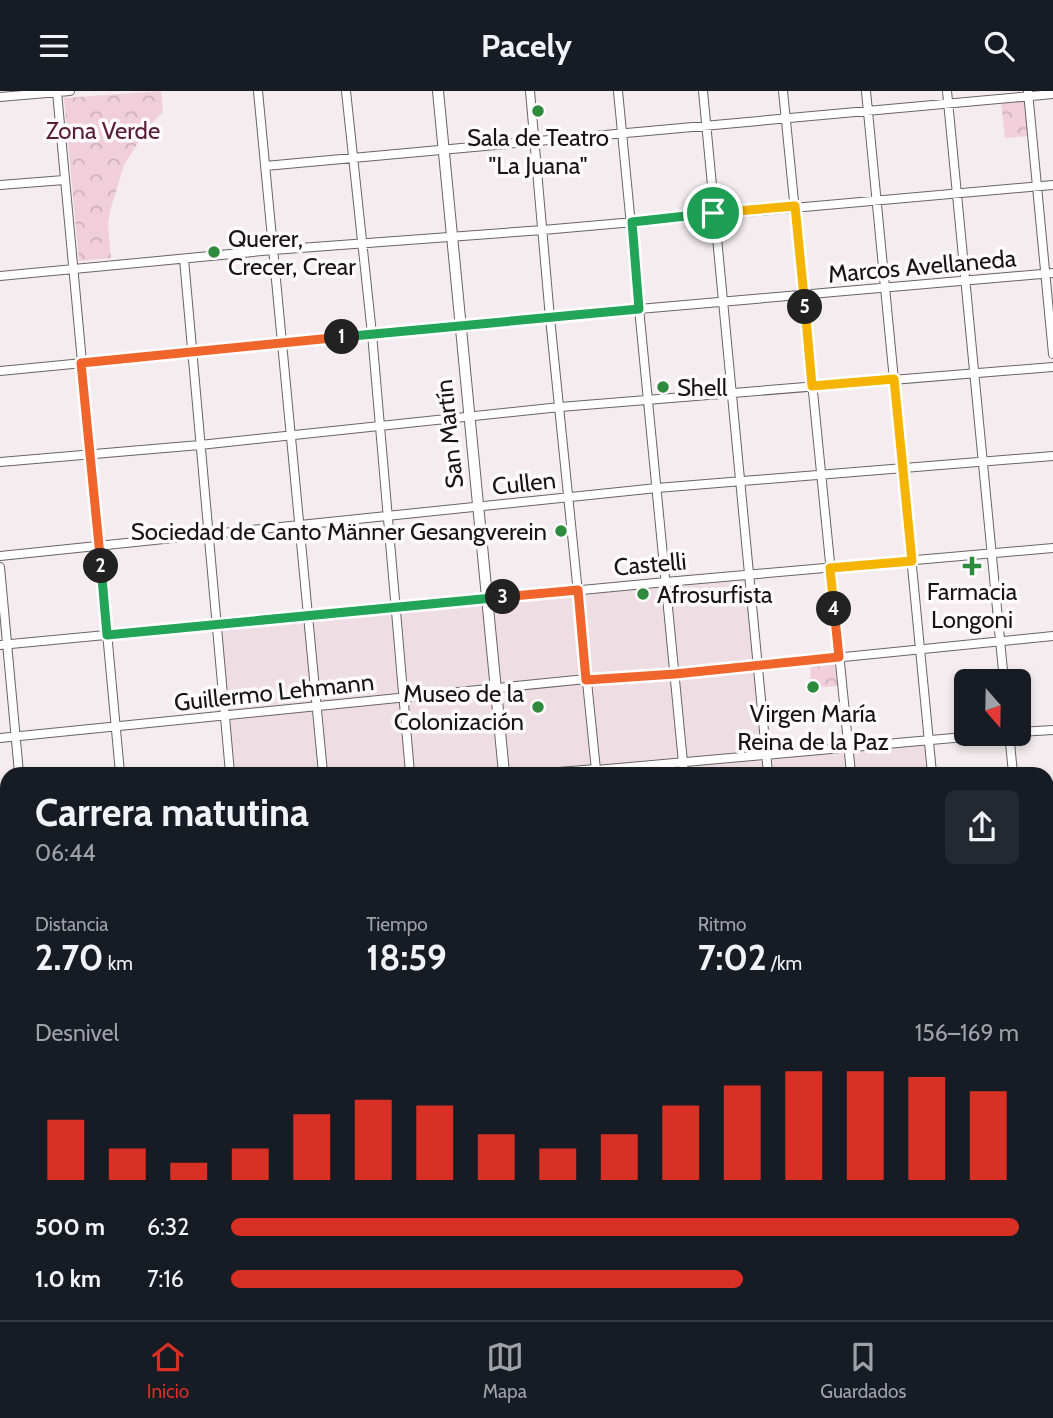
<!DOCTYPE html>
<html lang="es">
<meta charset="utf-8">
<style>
:root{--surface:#171b24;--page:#242831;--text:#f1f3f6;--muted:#9ea1a6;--line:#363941;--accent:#d93025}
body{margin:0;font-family:Cabin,sans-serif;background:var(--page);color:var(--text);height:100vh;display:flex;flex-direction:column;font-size:26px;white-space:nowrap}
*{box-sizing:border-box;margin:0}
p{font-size:23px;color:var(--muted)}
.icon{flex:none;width:38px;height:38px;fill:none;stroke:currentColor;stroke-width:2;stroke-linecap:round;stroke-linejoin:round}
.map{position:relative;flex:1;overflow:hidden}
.side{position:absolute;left:0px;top:676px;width:1054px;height:555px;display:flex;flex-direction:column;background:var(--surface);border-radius:21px 21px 0 0;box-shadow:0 4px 10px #0003}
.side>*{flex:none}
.needle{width:46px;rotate:160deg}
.tools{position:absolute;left:954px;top:578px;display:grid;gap:14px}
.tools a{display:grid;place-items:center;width:77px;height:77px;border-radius:10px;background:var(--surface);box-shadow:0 4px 10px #0003;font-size:35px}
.pin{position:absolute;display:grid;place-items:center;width:60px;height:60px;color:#fff;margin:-30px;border:4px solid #fff;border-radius:50%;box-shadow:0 2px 7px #0007}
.km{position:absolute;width:35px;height:35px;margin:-18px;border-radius:50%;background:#222;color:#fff;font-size:19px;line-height:35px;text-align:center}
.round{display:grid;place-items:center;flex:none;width:74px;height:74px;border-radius:10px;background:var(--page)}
.head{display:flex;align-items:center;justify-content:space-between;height:119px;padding:0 35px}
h1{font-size:38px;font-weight:800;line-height:52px}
.figures{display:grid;grid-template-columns:repeat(3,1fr);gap:10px;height:119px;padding:7px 35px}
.figures div{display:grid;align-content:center}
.figures b{font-size:35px;font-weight:800}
.figures small{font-size:19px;font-weight:400}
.figures p{font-size:19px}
.chart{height:196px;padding:14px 35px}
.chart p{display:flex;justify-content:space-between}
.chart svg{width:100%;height:126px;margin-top:7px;stroke:var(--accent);stroke-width:6}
ul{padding:0 35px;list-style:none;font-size:23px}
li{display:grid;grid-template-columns:112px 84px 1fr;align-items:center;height:52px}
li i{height:18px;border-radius:9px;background:var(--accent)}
header{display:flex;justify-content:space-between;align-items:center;height:91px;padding:0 35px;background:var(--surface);font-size:32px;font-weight:800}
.menu{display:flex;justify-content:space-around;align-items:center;height:98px;border-top:2px solid var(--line);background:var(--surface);font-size:19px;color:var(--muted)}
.menu a{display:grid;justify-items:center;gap:4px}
.menu .selected{color:var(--accent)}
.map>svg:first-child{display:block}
</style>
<header><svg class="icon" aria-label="menu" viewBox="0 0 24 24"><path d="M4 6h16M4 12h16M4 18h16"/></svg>Pacely<svg class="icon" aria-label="search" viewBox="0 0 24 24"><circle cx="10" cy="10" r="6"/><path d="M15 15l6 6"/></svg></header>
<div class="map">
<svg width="1053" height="1229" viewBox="0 0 1053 1229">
<defs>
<pattern id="park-crowns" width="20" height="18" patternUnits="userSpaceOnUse" patternTransform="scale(1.75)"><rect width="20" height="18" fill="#f0cfda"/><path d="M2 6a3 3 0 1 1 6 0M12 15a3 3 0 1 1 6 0" fill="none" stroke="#cdb1ba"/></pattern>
</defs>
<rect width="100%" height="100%" fill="#f4ecee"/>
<!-- built -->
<path fill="#eedee3" d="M749,484l17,179 163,-14 3,33h-702l-14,-148z
M1053,744v75l-6,1 -1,-75z"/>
<!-- park -->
<path fill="url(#park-crowns)" d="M161,0l2,21 -15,15 -24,38 -14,46 -2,14 3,33 -32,3 -15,-163z
M1026,8l3,37 -24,2 -4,-37z
M831,570l4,4 2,21 -23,2 -3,-2 -1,-23z"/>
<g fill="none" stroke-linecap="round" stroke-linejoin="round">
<!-- minor casing -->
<g stroke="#6a6466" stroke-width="10">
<path id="minor" d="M258,0l65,682
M346,0l26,243 38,439
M530,0l20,227 46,452 413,-37
M618,0l66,682
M703,0l65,682
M783,0l68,682
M866,0l66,682
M947,0l57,590
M57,1l63,681
M1028,1l25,262
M0,6l70,-6
M265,75l788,-72
M0,94l64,-5
M184,168l46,514
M0,185l273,-26 270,-20 510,-45
M0,280l639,-62 414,-36
M0,371l200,-17 360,-38 493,-40
M0,465l657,-68 396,-32
M0,476l19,206
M0,554l666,-63 387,-34
M1018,641l35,-2
M1009,642l4,40
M0,647l586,-59 89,-5 378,-38
M0,740l7,-1
M1046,824l7,-1
M1046,913l7,-1
M0,966h7
M1046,1007l7,-1
M1046,1027l7,67
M0,1100l7,-1
M0,1192l7,-1
M1046,1193l7,-1
M66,1223l1,6
M167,1223l1,6
M277,1223v6
M373,1223v6
M462,1223l1,6
M725,1223v6
M817,1223l1,6
M902,1223l1,6
M982,1223v6
M601,1229l63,-6"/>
</g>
<!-- major casing -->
<g stroke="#6a6466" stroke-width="12">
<path id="major" d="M438,0l66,682
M559,682l37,-3v3
M1046,740l7,-1
M0,821l7,-1
M0,828l7,-1
M554,1223l1,6"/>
</g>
<!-- minor -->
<use href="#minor" stroke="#fff" stroke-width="8"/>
<!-- major -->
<use href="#major" stroke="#fff" stroke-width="10"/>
</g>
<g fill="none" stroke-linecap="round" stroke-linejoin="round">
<!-- split-1 casing -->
<g stroke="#fff" stroke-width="14">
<path id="split-1" d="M342,246l297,-28 -7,-87 81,-9"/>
</g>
<!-- split-2 casing -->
<g stroke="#fff" stroke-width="14">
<path id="split-2" d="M101,475l-20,-203 261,-26"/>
</g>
<!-- split-3 casing -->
<g stroke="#fff" stroke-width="14">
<path id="split-3" d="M101,475l6,69 396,-38"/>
</g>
<!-- split-4 casing -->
<g stroke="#fff" stroke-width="14">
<path id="split-4" d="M503,506l75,-7 8,90 89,-6 164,-17 -5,-48"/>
</g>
<!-- split-5 casing -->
<g stroke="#fff" stroke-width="14">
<path id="split-5" d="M805,216l7,79 82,-7 18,182 -82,7 4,41"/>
</g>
<!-- split-6 casing -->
<g stroke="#fff" stroke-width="14">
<path id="split-6" d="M713,122l82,-7 10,101"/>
</g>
<!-- split-1 -->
<use href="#split-1" stroke="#22a559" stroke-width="9"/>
<!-- split-2 -->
<use href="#split-2" stroke="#f0652b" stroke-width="9"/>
<!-- split-3 -->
<use href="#split-3" stroke="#22a559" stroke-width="9"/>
<!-- split-4 -->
<use href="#split-4" stroke="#f0652b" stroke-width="9"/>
<!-- split-5 -->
<use href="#split-5" stroke="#f5b400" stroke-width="9"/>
<!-- split-6 -->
<use href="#split-6" stroke="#f5b400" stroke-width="9"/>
</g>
<!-- markers -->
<g fill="#2e8a3c" stroke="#fffafc" stroke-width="2.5">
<circle cx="538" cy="20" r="7"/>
<circle cx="214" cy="161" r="7"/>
<circle cx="663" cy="296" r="7"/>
<circle cx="561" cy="440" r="7"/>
<path d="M968.5 464.5h7v7h7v7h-7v7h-7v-7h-7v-7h7z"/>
<circle cx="643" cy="503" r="7"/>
<circle cx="813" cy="596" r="7"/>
<circle cx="538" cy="616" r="7"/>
</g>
<g text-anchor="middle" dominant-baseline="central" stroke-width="7" stroke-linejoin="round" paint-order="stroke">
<!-- park labels -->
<g font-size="24" fill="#571d37" stroke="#fffafc">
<text x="103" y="39">Zona Verde</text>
</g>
<!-- poi labels -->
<g font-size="24" fill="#161414" stroke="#fffafc">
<text x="538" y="46">Sala de Teatro<tspan x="538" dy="28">"La Juana"</tspan></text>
<text x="228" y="147" text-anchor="start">Querer,<tspan x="228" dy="28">Crecer, Crear</tspan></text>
<text x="677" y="296" text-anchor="start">Shell</text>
<text x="547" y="440" text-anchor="end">Sociedad de Canto Männer Gesangverein</text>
<text x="972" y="500">Farmacia<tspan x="972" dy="28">Longoni</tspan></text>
<text x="657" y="503" text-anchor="start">Afrosurfista</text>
<text x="524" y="602" text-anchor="end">Museo de la<tspan x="524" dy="28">Colonización</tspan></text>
<text x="813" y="622">Virgen María<tspan x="813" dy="28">Reina de la Paz</tspan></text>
</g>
<!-- street labels -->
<g font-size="24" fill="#161414" stroke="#fffafc">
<text transform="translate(922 175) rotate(-5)">Marcos Avellaneda</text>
<text transform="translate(449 343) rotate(-96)">San Martín</text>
<text transform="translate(524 392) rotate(-6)">Cullen</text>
<text transform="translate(650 473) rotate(-5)">Castelli</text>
<text transform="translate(274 601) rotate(-6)">Guillermo Lehmann</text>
</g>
</g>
</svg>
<div class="tools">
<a><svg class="needle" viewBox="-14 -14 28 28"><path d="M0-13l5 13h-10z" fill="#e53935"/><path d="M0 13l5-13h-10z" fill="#9ea1a6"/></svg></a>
</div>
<div class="pin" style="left:713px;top:122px;background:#1e9e55"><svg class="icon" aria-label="arrive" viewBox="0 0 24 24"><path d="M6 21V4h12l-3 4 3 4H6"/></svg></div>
<b class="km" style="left:342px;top:246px">1</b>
<b class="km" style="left:101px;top:475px">2</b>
<b class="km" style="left:503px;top:506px">3</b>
<b class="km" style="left:834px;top:518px">4</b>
<b class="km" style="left:805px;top:216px">5</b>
<section class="side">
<div class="head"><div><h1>Carrera matutina</h1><p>06:44</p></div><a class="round"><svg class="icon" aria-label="share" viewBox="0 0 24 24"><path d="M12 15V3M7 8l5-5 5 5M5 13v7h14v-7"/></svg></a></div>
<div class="figures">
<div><p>Distancia</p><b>2.70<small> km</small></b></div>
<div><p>Tiempo</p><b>18:59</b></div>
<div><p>Ritmo</p><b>7:02<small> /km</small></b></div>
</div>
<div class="chart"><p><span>Desnivel</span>156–169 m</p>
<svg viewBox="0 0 160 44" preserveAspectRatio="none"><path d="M5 44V23M15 44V33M25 44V38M35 44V33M45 44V21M55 44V16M65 44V18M75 44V28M85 44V33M95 44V28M105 44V18M115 44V11M125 44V6M135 44V6M145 44V8M155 44V13"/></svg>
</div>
<ul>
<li><b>500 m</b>6:32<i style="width:100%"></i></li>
<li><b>1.0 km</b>7:16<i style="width:65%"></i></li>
</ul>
</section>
</div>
<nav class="menu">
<a class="selected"><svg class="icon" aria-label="home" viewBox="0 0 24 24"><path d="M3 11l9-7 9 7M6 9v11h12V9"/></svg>Inicio</a>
<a><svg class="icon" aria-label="map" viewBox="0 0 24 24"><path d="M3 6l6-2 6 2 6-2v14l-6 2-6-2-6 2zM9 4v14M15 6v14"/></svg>Mapa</a>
<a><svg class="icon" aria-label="saved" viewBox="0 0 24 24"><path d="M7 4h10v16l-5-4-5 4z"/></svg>Guardados</a>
</nav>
